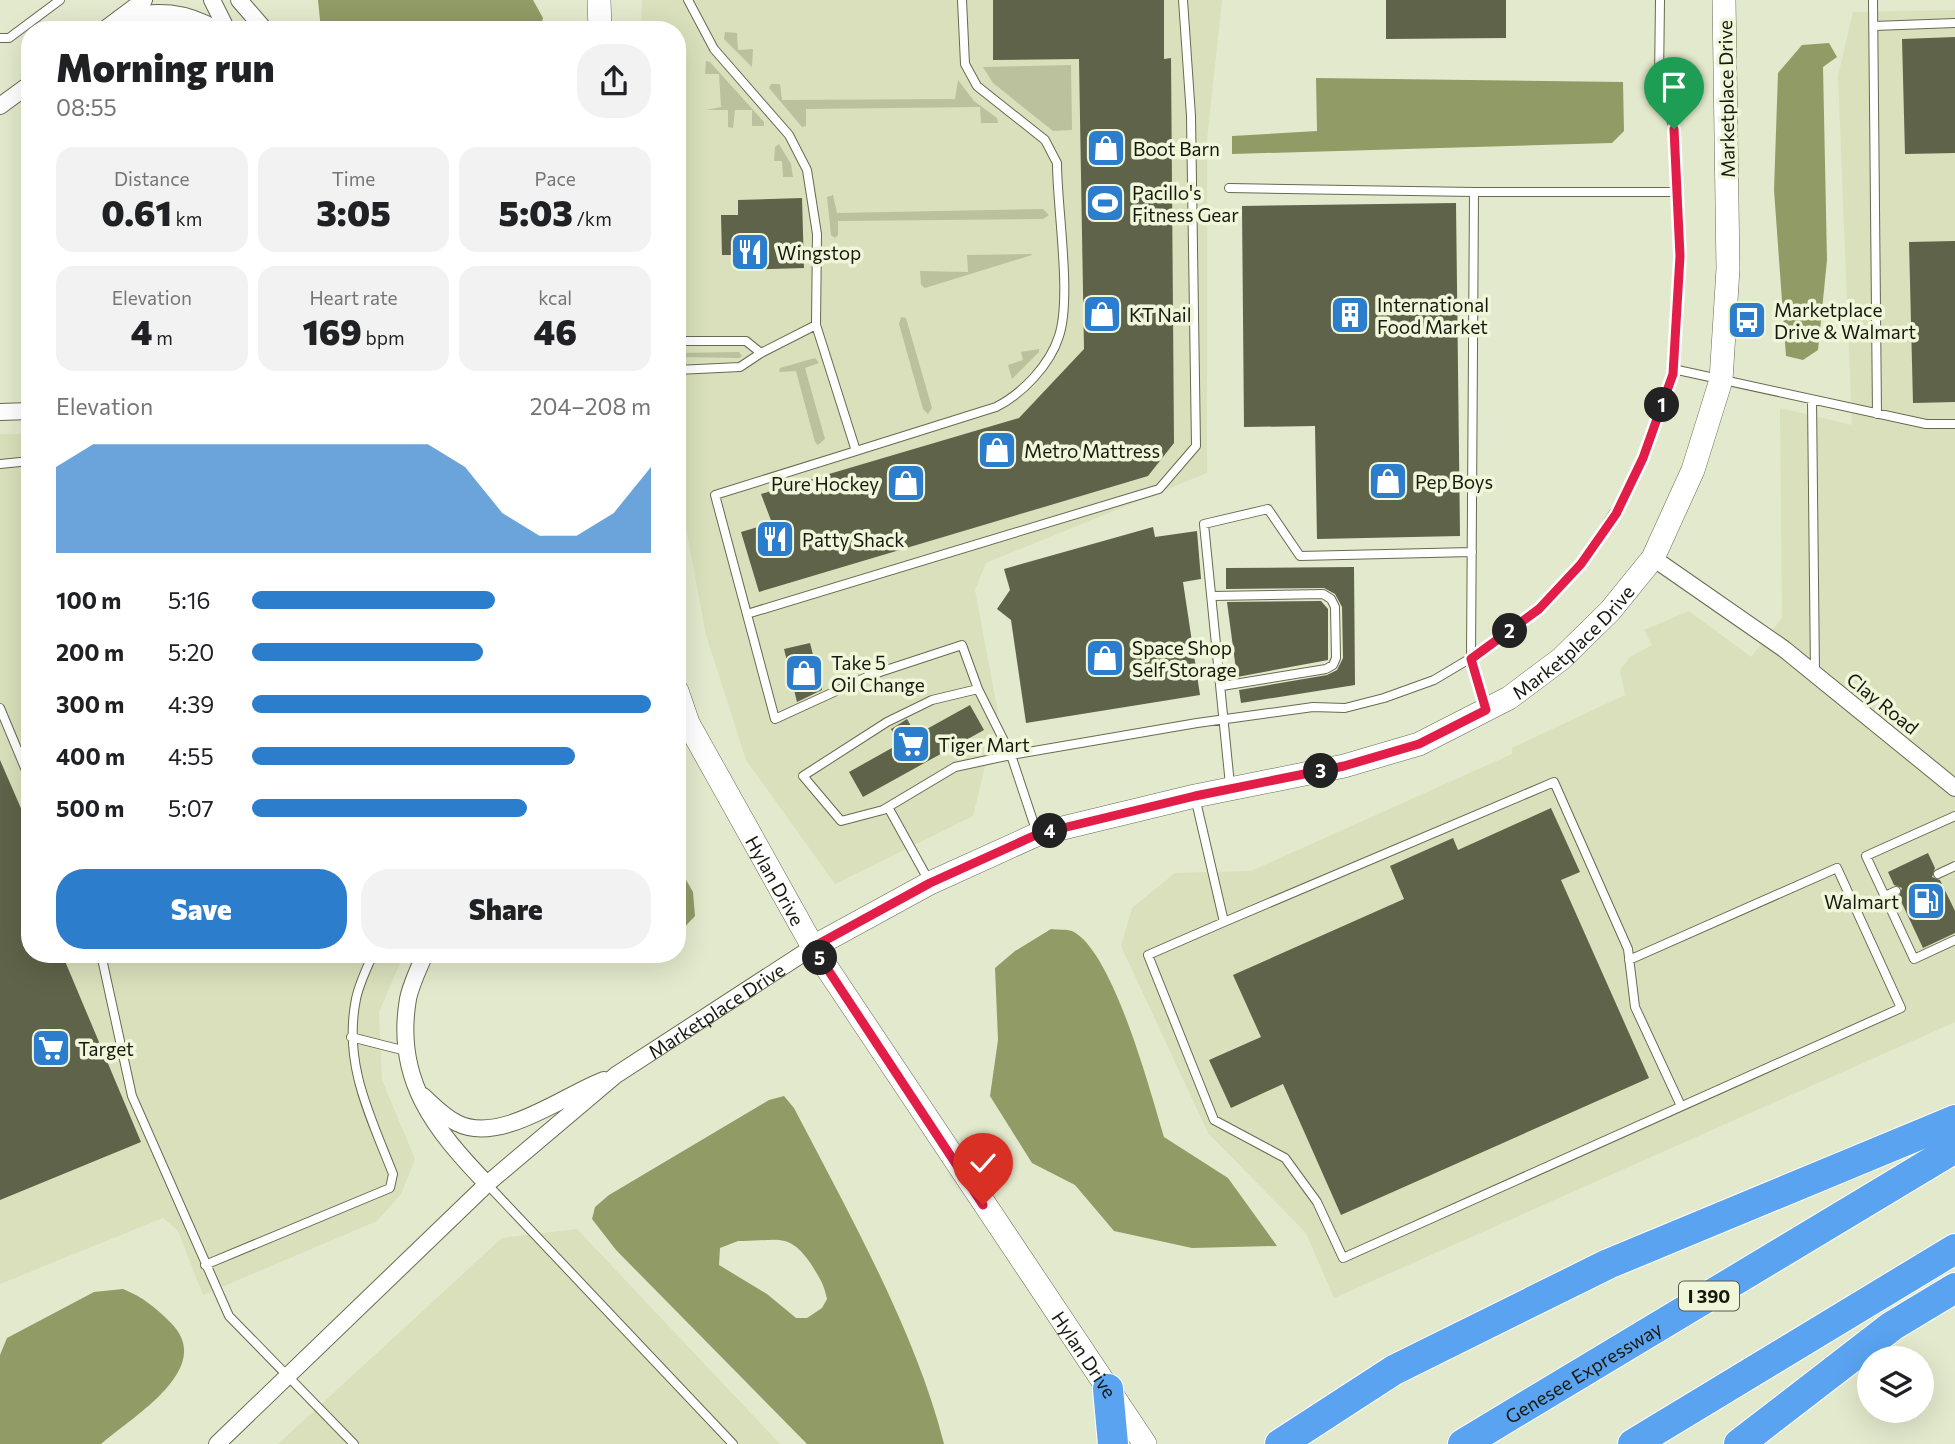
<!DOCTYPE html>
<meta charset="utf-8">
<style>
:root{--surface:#fff;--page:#f2f2f2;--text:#202124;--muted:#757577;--accent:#2d7dcd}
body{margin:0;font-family:Commissioner,sans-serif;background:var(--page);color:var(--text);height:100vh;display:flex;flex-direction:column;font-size:26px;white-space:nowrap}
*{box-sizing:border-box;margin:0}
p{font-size:23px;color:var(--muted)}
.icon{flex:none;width:38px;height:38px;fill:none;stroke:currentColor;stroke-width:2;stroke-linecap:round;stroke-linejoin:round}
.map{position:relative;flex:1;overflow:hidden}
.sheet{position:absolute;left:21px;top:21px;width:665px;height:942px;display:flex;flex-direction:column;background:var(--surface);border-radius:28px;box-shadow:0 7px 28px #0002}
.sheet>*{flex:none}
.tools{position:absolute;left:1857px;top:1346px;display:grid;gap:14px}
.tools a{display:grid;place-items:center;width:77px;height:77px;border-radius:50%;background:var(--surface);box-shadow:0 7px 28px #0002;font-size:35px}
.pin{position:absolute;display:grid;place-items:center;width:60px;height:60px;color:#fff;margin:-72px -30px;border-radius:50% 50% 50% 0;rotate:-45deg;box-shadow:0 0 7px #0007}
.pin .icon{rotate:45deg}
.km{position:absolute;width:35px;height:35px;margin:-18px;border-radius:50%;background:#222;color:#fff;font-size:19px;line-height:35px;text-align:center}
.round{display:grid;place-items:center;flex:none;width:74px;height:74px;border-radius:28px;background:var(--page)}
.head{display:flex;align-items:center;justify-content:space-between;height:119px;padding:0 35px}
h1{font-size:38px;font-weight:800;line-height:52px}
.figures{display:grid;grid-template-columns:repeat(3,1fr);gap:10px;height:119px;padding:7px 35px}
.figures div{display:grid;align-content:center;border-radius:18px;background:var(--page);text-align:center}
.figures b{font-size:35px;font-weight:800}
.figures small{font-size:19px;font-weight:400}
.figures p{font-size:19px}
.chart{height:196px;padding:14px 35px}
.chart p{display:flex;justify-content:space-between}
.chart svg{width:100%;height:126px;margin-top:7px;fill:var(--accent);opacity:.7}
.action{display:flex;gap:14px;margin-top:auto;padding:14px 35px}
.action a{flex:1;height:80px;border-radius:28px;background:var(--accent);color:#fff;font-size:28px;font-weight:800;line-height:80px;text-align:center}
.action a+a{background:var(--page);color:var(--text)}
ul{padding:0 35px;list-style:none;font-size:23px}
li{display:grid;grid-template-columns:112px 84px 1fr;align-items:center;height:52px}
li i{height:18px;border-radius:9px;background:var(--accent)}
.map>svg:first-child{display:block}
</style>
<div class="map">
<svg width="1955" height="1444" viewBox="0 0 1955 1444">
<rect width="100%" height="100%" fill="#e3e9cc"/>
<!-- built -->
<path fill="#d9e0bb" d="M642,0h580l-15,140v333l-221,90 -11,27 23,123 -25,103 -138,68 -89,-124 -40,-125 -29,-155v-450h-36z
M1955,10v1012l-621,276 -28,-65 -98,-100 -87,-187 11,-38 43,-35 76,-2 261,-117v-6l113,-53 -5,-25 10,-13 22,-12 -8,-15 45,-19 62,46 31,-39 -2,-210 72,17 -14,-349 15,-64z
M0,434h30v520h374l-25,58 3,68 33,79 -14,35 -24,27 -174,74 -25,-64 -15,-13 -163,66z
M577,1229l203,215h-502l224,-206z"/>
<!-- green -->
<path fill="#bac19c" d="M725,32l12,1 1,17 15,-1 -1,18 -28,-28z
M706,61l4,1 54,60v4h-12v-16h-17l-2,18 -5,-1v-17h-22l15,-3 -2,-33h-14z
M1071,65l1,65 -19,1 -60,-48 -10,-16z
M958,80l16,21 23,17 1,5h-17l-1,-16 -174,2v17l-4,1 -33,-39 2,-4h9l2,16 173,-1z
M779,144l12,20 2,13h-10l-1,-16h-8l1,-14z
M833,195l4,18 206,-4 6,6 -6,4 -205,2v14l-3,3 -4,-3 -4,-38z
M967,255l64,-1 1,1 -107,33 -4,-3 -1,-14 48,1z
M901,317l5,1 26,90 -4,6 -5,-5 -24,-85z
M1039,349v3l-27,27 -4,-14 15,-5 -2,-8z
M739,352l3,4 -3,2 -62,-1v-4z
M815,358l4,5 -14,5 20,71 -7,6 -3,-3 -19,-71 -17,1 1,-4z"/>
<!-- water -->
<path fill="#919b66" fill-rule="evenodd" d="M318,0h215l10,18 -3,12h-219z
M1829,43l8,14 -14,10 4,193 -9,90 -15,10 -17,-4 -12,-166 4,-117 24,-28z
M1316,78l307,4 1,49 -12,12 -380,11v-18l85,-5z
M677,864l16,28 2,24 -18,19z
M1051,929c6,1 16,0 21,2 41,19 79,163 92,206l64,41 49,68 -85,2 -78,-17 -39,-46 -43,-22 -42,-67 8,-56 -3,-72 20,-17z
M784,1096l10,12c53,102 122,224 150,336h-137l-191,-194 -24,-31 3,-12 14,-12 160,-95zM738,1241c38,1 50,-11 73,23 8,13 13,20 16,35l-5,9 -15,10h-11l-29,-24 -48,-29 1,-17z
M123,1289c20,8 33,19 48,34 45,45 -38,93 -70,121h-101v-89l7,-17 87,-46z"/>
<!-- building -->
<path fill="#5e6349" d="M993,0h171v59l7,-1 3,385 -26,33 -389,116 -18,-60 31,-9 -11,-29 258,-76 65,-69 -5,-290 -86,1z
M1386,0h120v38l-120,1z
M1955,37v116l-50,1 -3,-115z
M802,198l2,70 -65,2 -1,-15h-16l-1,-40h17v-15z
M1456,203l4,333 -143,3 -2,-113 -71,1 -2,-221z
M1955,241v161l-42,1 -4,-161z
M1153,527l2,10 42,-6 4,48 -18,3 17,113 -174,28 -15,-103 -14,-11 13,-19 -6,-21z
M1354,567l1,118 -114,18 -2,-13 88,-15 10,-5 6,-12 -1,-51 -7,-13 -11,-6 -98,1v-21z
M1321,601l7,8v51l-91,17 -10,-75z
M810,643l12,47 -25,12 -13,-53z
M970,705l14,25 -121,67 -14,-25 50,-28 -8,-15 16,-10 9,16z
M0,760l30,69v125h32l79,188 -141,58z
M1551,808l29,64 -19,8 88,198 -308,137 -58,-131 -52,24 -22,-48 52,-23 -28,-62 171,-76 -14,-33 63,-28 5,12z
M1928,853l7,15 -3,9 8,3 15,31v22l-32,15 -24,-51 3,-9 -8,-3 -6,-13z"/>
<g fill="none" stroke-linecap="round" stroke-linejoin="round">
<!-- lane casing -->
<g stroke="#666b51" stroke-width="10">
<path id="lane" d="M688,0l26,49 75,86 18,35 10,64 -1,91 40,126 -141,44 60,224 96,-44 91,-30 16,44 33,66 186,-32 116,-16 32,1 39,-10 50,-18 57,-34 48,-37 42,-45 47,-73 15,-33 30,-84 7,-119 -6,-126 -15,-49 1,-80
M1873,0l4,414
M1874,26l81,-3
M0,38h9l51,-38
M1229,188l245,4 -3,467 15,49
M1474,192h203
M677,341h69l15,12
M1673,369l253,55h29
M677,370l63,-3 21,-14 55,-28
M1812,400l3,273
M856,451l140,-44c26,-13 54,-42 63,-71 13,-39 -2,-128 -2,-173l-12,-23 -68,-54 -12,-22 -3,-64
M0,464l30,-3
M1212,596l111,-2 8,5 4,8 1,51 -3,7 -7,4 -104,17
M747,614l412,-125 37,-43 -5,-330 -8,-116
M978,689l-46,11 -45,22 -84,54 38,45 42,-11 72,-43 56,-12 26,78
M0,708l30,72
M1230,785l-26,-261 64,-15 32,47 172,-4
M1195,797l29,125 -76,33 66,165 71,38 32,44 26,56 558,-250 -64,-140 -208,92
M888,807l41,74
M1955,816l-89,40 48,103 41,-19
M1938,874l17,-8
M1885,896l11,-5
M1224,922l330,-140 74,167 7,58 46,99
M101,954l31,142 97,220 125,128
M351,1037l55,14
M487,1184l246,260
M205,1265l185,-77 3,-14c-23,-59 -50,-110 -37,-175 3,-15 11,-31 17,-45"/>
</g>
<!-- street casing -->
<g stroke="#666b51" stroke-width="18">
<g id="street">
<path d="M212,0l15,30"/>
<path d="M239,0l26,30"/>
<path d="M120,18c38,-9 64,-7 98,12"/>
<path d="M104,30l40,-30"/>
<path d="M0,106l30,-22"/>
<path d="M0,412l30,-1"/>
<path d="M1653,558l131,91 171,139"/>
<path d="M425,954c-6,14 -14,30 -17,45 -14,81 27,131 79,185"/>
<path d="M423,1096c11,10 21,21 34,27 43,22 107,-28 147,-43"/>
<path id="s1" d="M217,1444l270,-260 129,-109 197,-128"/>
</g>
</g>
<!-- secondary casing -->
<g stroke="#666b51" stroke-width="24">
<g id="secondary">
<path d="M599,0l1,30"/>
<path id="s2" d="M677,691l11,32 125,224 332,497"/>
<path id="s3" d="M813,947l117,-64 108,-49 157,-38 149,-30 75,-22 90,-46 52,-39 49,-48 43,-53 40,-88 28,-90 7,-111 -4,-269"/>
</g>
</g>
<!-- highway casing -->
<g stroke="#fff" stroke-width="32">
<g id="highway">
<path d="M1108,1389l5,55"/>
<path d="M1280,1444l114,-74 214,-106 347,-144"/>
<path id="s4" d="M1463,1444l492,-296"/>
<path d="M1633,1444l322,-195"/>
<path d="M1739,1444l153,-118 63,-38"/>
</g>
</g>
<!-- lane -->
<use href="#lane" stroke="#fff" stroke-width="8"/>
<!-- street -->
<use href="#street" stroke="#fff" stroke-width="16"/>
<!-- secondary -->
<use href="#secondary" stroke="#fff" stroke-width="23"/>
<!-- highway -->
<use href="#highway" stroke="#5aa3f0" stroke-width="30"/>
</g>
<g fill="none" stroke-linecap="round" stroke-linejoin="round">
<!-- route casing -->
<g stroke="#fff" stroke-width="14">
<path id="route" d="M983,1205l-170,-258 117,-64 108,-49 157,-38 149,-30 75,-22 67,-34 -15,-51 68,-50 42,-45 35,-50 27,-56 30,-84 7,-118 -6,-127"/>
</g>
<!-- route -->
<use href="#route" stroke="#e11d48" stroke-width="9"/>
</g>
<!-- icons -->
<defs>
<g id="shop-square" transform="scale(2.0125)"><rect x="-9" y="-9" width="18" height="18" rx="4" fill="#2d7dcd" stroke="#f0f6d9"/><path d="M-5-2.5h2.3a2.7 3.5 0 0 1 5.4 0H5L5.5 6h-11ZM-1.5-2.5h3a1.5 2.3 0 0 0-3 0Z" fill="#fff"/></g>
<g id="stadium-square" transform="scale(2.0125)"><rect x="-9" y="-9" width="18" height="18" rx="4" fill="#2d7dcd" stroke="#f0f6d9"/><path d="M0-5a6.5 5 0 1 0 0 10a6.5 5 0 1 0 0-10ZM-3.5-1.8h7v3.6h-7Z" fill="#fff"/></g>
<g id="restaurant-square" transform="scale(2.0125)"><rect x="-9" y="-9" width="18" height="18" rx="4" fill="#2d7dcd" stroke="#f0f6d9"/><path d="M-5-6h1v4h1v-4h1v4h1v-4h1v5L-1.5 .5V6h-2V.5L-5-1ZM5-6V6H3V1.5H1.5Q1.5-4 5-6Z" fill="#fff"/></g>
<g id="building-square" transform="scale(2.0125)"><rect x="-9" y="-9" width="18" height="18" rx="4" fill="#2d7dcd" stroke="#f0f6d9"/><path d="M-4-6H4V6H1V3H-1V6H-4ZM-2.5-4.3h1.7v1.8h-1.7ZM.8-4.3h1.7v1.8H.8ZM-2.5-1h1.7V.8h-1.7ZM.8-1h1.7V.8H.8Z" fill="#fff"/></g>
<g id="bus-square" transform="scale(2.0125)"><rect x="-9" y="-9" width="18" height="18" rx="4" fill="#2d7dcd" stroke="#f0f6d9"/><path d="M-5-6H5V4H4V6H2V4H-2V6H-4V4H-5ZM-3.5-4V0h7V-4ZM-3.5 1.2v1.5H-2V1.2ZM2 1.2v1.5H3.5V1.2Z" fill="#fff"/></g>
<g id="supermarket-square" transform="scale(2.0125)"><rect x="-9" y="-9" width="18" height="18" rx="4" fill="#2d7dcd" stroke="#f0f6d9"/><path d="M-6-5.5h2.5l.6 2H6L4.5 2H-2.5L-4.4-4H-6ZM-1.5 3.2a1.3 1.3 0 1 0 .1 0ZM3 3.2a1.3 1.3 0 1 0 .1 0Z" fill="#fff"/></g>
<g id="fuel-square" transform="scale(2.0125)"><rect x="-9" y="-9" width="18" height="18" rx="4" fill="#2d7dcd" stroke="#f0f6d9"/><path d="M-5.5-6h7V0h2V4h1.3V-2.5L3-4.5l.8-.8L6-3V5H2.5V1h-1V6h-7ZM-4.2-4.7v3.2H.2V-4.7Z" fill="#fff"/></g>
</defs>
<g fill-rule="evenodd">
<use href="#shop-square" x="1106" y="148"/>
<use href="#stadium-square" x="1105" y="203"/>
<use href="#restaurant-square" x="750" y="252"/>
<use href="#shop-square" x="1102" y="314"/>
<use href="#building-square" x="1350" y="315"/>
<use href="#bus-square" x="1747" y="320"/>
<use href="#shop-square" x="997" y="450"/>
<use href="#shop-square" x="1388" y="481"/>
<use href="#shop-square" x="906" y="483"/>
<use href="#restaurant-square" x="775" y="539"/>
<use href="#shop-square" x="1105" y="658"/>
<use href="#shop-square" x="804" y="673"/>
<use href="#supermarket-square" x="911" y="744"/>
<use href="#fuel-square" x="1926" y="901"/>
<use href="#supermarket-square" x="51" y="1048"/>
</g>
<g text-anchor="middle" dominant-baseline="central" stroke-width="7" stroke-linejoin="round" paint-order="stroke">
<!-- shield labels -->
<rect fill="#f0f6d9" stroke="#585b4c" stroke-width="2" x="1679" y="1281.5" width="60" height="29" rx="5"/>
<g font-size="18" font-weight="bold" fill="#17190f">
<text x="1709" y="1296">I 390</text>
</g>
<!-- street labels -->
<g font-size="19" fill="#17190f" stroke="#f0f6d9">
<text transform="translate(1726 99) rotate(-91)">Marketplace Drive</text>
<text stroke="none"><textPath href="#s3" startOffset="830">Marketplace Drive</textPath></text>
<text transform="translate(1883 703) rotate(39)">Clay Road</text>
<text stroke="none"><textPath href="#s2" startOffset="214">Hylan Drive</textPath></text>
<text stroke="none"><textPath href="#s1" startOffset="663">Marketplace Drive</textPath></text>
<text stroke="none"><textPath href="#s2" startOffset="780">Hylan Drive</textPath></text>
<text stroke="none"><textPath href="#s4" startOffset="140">Genesee Expressway</textPath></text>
</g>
<!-- poi labels -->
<g font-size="19" fill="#17190f" stroke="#f0f6d9" text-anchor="start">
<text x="1133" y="148">Boot Barn</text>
<text x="1132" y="192">Pacillo's<tspan x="1132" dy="22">Fitness Gear</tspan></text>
<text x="777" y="252">Wingstop</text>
<text x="1377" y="304">International<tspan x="1377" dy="22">Food Market</tspan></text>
<text x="1774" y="309">Marketplace<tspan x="1774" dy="22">Drive &amp; Walmart</tspan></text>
<text x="1129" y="314">KT Nail</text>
<text x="1024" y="450">Metro Mattress</text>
<text x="1415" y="481">Pep Boys</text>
<text x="879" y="483" text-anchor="end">Pure Hockey</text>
<text x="802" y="539">Patty Shack</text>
<text x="1132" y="647">Space Shop<tspan x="1132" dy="22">Self Storage</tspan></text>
<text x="831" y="662">Take 5<tspan x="831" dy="22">Oil Change</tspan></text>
<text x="938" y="744">Tiger Mart</text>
<text x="1899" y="901" text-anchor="end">Walmart</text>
<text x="78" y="1048">Target</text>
</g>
</g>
</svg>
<div class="tools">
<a><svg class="icon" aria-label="layers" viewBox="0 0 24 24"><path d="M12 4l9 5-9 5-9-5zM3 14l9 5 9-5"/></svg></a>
</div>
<div class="pin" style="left:1674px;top:129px;background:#1e9e55"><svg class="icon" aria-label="arrive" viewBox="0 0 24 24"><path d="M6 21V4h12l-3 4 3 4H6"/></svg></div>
<div class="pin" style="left:983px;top:1205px;background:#d93025"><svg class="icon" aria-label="check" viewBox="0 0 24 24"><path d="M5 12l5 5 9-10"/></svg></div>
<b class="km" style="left:1662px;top:405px">1</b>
<b class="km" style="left:1510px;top:631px">2</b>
<b class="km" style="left:1321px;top:771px">3</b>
<b class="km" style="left:1050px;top:831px">4</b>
<b class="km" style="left:820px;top:958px">5</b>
<section class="sheet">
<div class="head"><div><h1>Morning run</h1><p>08:55</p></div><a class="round"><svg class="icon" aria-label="share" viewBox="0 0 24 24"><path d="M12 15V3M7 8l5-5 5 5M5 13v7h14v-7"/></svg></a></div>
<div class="figures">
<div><p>Distance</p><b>0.61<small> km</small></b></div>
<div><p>Time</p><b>3:05</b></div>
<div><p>Pace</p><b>5:03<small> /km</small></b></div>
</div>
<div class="figures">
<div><p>Elevation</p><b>4<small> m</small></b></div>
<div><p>Heart rate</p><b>169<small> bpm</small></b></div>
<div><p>kcal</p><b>46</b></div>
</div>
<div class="chart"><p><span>Elevation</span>204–208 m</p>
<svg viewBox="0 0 160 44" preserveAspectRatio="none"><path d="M0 44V14L10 6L20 6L30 6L40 6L50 6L60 6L70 6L80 6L90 6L100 6L110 14L120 30L130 38L140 38L150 30L160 14V44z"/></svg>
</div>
<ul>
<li><b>100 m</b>5:16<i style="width:61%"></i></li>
<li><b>200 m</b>5:20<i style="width:58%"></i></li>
<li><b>300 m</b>4:39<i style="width:100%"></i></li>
<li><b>400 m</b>4:55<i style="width:81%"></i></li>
<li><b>500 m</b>5:07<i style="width:69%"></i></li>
</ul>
<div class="action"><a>Save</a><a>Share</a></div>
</section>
</div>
